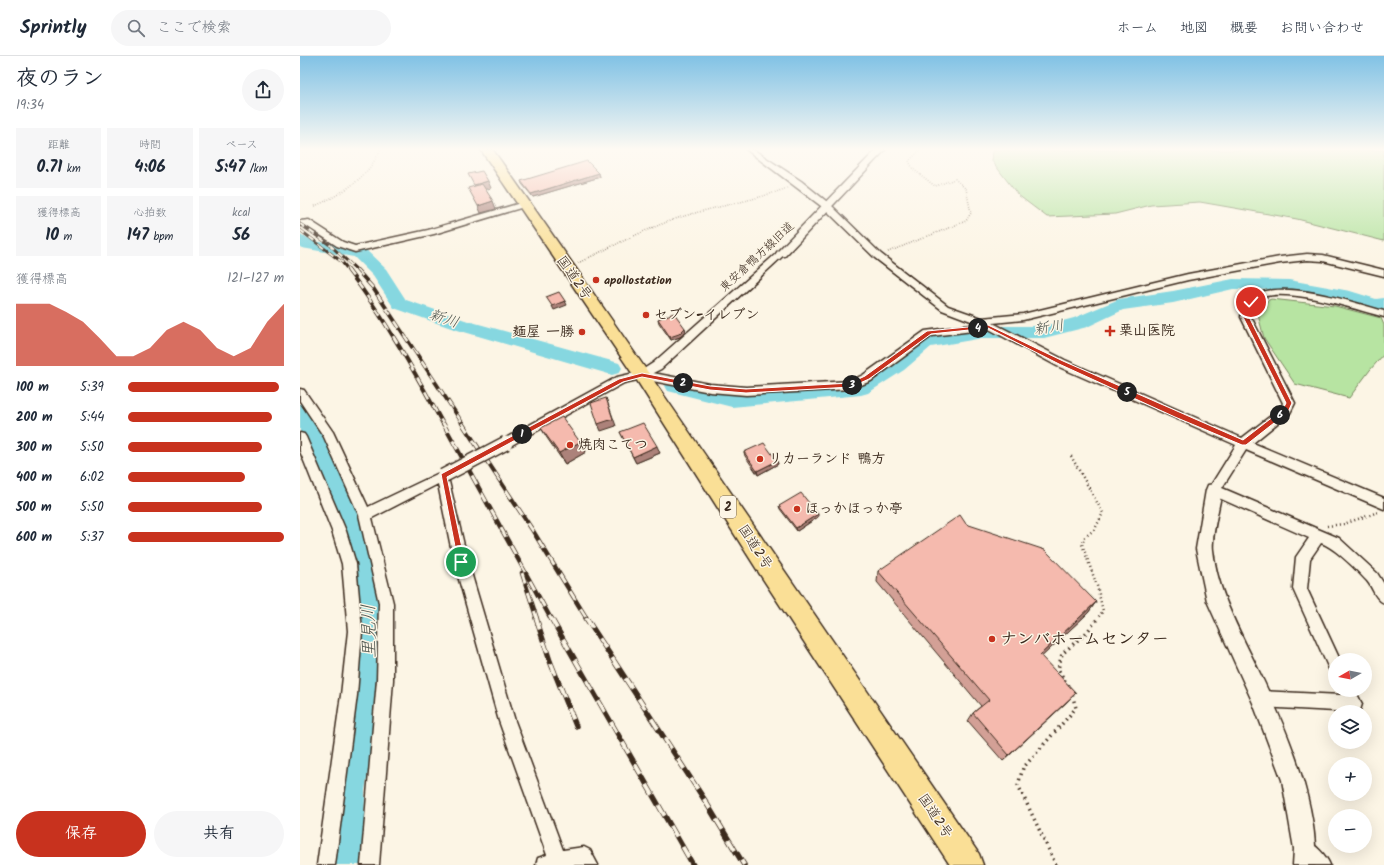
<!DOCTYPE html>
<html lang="ja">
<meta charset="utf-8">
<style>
:root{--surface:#fff;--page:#f6f6f7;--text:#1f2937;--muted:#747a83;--line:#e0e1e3;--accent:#c8321e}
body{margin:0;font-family:Kalam,"Klee One",sans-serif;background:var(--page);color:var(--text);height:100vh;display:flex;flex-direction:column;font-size:15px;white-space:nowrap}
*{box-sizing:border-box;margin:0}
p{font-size:13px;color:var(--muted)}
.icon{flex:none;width:22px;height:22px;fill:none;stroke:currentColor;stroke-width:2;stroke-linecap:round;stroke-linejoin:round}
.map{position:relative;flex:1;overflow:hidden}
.panel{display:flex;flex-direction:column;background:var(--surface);width:300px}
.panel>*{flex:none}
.needle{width:26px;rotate:261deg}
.tools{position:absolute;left:1028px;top:597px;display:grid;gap:8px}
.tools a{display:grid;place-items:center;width:44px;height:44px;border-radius:50%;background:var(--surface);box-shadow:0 4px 16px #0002;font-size:20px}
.pin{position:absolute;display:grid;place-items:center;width:34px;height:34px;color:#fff;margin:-17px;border:2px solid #fff;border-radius:50%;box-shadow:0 1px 4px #0007}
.km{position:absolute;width:20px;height:20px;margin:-10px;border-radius:50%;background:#222;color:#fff;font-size:11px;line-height:20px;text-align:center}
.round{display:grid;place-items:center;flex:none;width:42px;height:42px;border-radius:21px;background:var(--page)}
.headline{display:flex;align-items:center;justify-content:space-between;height:68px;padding:0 16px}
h1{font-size:22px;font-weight:700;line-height:30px}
.stats{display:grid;grid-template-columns:repeat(3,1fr);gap:6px;height:68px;padding:4px 16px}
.stats div{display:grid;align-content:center;border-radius:0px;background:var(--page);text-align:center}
.stats b{font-size:17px;font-weight:700}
.stats small{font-size:11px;font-weight:400}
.stats p{font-size:11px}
.chart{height:112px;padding:8px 16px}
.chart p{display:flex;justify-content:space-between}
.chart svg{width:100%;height:72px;margin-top:4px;fill:var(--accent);opacity:.7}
.cta{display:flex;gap:8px;margin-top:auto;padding:8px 16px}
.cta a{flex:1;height:46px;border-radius:24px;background:var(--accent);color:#fff;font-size:16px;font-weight:700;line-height:46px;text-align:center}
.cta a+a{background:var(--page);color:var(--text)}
ul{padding:0 16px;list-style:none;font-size:13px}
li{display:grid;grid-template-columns:64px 48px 1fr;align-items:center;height:30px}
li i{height:10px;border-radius:5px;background:var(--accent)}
header{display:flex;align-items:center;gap:24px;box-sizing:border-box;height:56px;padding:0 20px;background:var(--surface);border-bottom:1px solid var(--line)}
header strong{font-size:19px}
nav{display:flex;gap:22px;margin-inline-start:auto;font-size:14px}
.search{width:280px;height:36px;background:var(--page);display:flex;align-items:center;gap:10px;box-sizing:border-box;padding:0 14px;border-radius:22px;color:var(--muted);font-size:15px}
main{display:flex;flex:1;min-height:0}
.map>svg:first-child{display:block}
</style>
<header>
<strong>Sprintly</strong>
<div class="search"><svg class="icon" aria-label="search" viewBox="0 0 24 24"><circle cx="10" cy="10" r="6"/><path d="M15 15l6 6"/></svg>ここで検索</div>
<nav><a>ホーム</a><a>地図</a><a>概要</a><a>お問い合わせ</a></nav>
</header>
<main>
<section class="panel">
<div class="headline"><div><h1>夜のラン</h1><p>19:34</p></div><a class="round"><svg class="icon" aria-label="share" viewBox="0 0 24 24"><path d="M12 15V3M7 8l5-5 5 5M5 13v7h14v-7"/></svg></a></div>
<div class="stats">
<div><p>距離</p><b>0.71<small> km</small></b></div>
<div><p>時間</p><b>4:06</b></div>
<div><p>ペース</p><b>5:47<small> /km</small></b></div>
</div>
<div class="stats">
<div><p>獲得標高</p><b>10<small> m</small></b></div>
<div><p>心拍数</p><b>147<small> bpm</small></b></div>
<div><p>kcal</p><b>56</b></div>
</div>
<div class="chart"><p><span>獲得標高</span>121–127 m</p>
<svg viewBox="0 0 160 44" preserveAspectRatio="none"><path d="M0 44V6L10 6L20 6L30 11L40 17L50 27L60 38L70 38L80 33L90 22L100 17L110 22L120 33L130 38L140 33L150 17L160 6V44z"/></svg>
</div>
<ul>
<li><b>100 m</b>5:39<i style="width:97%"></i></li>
<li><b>200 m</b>5:44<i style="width:92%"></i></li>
<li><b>300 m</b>5:50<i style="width:86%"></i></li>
<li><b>400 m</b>6:02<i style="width:75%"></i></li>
<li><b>500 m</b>5:50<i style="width:86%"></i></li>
<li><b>600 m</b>5:37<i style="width:100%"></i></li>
</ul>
<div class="cta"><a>保存</a><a>共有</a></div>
</section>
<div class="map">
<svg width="1084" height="809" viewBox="0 0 1084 809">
<rect width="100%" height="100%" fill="#fcf5e5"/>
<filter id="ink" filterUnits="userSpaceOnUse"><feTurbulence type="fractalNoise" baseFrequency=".025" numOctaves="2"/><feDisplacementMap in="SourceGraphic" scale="8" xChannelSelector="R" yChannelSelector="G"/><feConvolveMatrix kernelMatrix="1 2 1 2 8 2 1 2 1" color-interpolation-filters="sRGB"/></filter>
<g filter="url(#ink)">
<!-- green -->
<path fill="#b7e4a2" stroke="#798760" d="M693,94h391v91l-87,-22 -97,-17 -49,3 -36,9 -68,3 -29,-22 -26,-34z
M971,243l64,7 46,12 3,7v29l-14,16 -21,28 -54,-14 -31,-46 -8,-31z"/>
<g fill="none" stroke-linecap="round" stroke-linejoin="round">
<!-- river -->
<path fill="#86d7e0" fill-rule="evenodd" d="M0,178l13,7 52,8 21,20 20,31 62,21 151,42 3,5 -3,5 -7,2 -158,-46 -60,-21 -21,-32 -19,-19 -52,-9 -2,-1z
M933,223l56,1 61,11 26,8 8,-1v12l-9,1 -29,-9 -57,-12 -56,-1 -60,14 -50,7 -36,17 -43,11h-61l-52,9 -27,23 -36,23 -7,2 -129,12 -64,-16 -3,-5 3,-5 7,-2 57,12 125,-10 33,-21 28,-23 7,-1 58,-10h61l30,-8 45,-19 54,-8z
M0,344l8,2 45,91 29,92 5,72 -22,133 -2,75h-36l6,-75 26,-133 -3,-72 -27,-92 -29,-62z"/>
<!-- minor casing -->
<g stroke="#3b2a1e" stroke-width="3">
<path id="minor" d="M447,94h7l47,31 30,24 50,49 67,52 34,12 41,-4 165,-40 92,-17 27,-3 16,1 61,15v6l-61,-15 -16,-1 -27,3 -92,17 -165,40 -30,3 72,37 177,78 39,-30 2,-5 -42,-86c4,-53 113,-14 143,-6v6c-29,-8 -93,-29 -121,-20 -9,3 -12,12 -12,20l44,86 -5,10 -37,30 131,55v11l-138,-59 -24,38 117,50 38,35 7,11v19c-9,-4 -11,-15 -17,-22 -11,-12 -32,-33 -46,-38l-11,16 -3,30 33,71h-5v14l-5,-3 -37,-82 3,-32 13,-19 -99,-44 -2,-4 28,-45 -179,-79 -68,-37 -57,7 -61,45 -20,8 -105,6 -36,-3 -68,-13 -18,4 -114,63h-8l-2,-3 2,-3 115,-63 22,-5 14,-9 125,-111 3,-1 4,3 -124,115 -8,4 57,11 36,3 104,-6 13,-6 62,-44 54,-7 -37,-14 -67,-52 -50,-49z
M224,146l4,2 -1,2 -93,28 -79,18 -18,-6 -32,-21 -5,1v-5l9,-1 34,22 12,4 73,-16z
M0,333l4,1 29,42 35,75 71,-34 4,-2 4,2 21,89 47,159 48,129 21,-3 6,3 8,15h-62l2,-7 9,-3 -48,-134 -45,-159 -16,-78 -66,34 21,85v77l-14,185h-18l16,-185 2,-77 -20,-88 -35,-78 -24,-36z
M0,377l4,1 2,3 40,94 10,33 6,67 -5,64 -22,170h-18l24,-170 7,-64 -6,-67 -10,-33 -32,-80z
M1039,634h16l7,14 -2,6 -6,2 -92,-5 -6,-2 -2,-6 2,-6 6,-2 79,4z
M1005,784c10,4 21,15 25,25h-22l-9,-10 -3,-6 3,-6z"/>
</g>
<!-- tertiary casing -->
<g stroke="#3b2a1e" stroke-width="3">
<path id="tertiary" d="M576,94h9l-100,106h-8l-1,-2 1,-2z
M914,428l6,1 2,5c-2,14 -11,47 -9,60 4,38 22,72 38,105 29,59 68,143 64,210h-22l1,-16 -12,-69 -29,-77 -46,-102 -11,-52 10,-59 2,-5z"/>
</g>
<!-- trunk casing -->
<g stroke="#3b2a1e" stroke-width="3">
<path id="trunk" d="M181,94h12c164,233 324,469 486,704l4,11h-33l-189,-289 -125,-197z"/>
</g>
<!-- path-far2 -->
<path stroke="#3b2a1e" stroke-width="1.5" stroke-dasharray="0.5 2" stroke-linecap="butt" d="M15,150c28,-13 52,-27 65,-56
M588,196l78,-31 5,-8 -5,-24 -11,-10 -20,7 -22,-17 -4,-8 11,-11
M278,207c33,-16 65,-33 100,-45 37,-12 73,-16 109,-30"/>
<!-- path-far1 -->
<path stroke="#3b2a1e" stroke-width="2.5" stroke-dasharray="1 3" stroke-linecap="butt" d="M771,400l32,57 -8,16 -10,8 -3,7 15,42 6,25 -6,8
M1027,470l17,-2 34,-12"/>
<!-- path -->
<path stroke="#3b2a1e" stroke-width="3.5" stroke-dasharray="1.5 4" stroke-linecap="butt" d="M768,630l-10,-17 4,-15 25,-22 11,-14
M756,809l-38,-80 5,-17 53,-60 -4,-14"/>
<!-- minor -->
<use href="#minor" fill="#fcf5e5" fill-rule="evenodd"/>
<!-- tertiary -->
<use href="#tertiary" fill="#fcf5e5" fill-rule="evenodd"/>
<!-- trunk -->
<use href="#trunk" fill="#fadf96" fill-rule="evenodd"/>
<!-- rail-far3 casing -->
<g stroke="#3b2a1e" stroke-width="3">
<path id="rail-far3" d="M0,168l30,21 28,26
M0,174l42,32 7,9"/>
</g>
<!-- rail-far2 casing -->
<g stroke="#3b2a1e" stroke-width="4">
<path id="rail-far2" d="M48,214c37,48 66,101 95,154
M57,214l16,18 90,136"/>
</g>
<!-- rail-far1 casing -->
<g stroke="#3b2a1e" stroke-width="4.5">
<path id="rail-far1" d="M143,367l108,196
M162,367l71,108 54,88
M222,517l15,46"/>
</g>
<!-- rail casing -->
<g stroke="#3b2a1e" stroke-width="5.5">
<path id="rail" d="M236,562l14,43 26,65
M251,562l142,247
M286,562l118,181 40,66"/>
</g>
<!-- rail-far3 -->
<use href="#rail-far3" stroke="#fcf5e5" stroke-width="2" stroke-dasharray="6" stroke-linecap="butt"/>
<!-- rail-far2 -->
<use href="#rail-far2" stroke="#fcf5e5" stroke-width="2.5" stroke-dasharray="8" stroke-linecap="butt"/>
<!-- rail-far1 -->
<use href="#rail-far1" stroke="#fcf5e5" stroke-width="3" stroke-dasharray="10" stroke-linecap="butt"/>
<!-- rail -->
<use href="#rail" stroke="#fcf5e5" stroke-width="4" stroke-dasharray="12" stroke-linecap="butt"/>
<!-- minor-bridge casing -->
<g stroke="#3b2a1e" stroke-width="16" stroke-linecap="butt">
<path id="minor-bridge" d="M143,420l63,-33"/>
</g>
<!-- minor-bridge -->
<use href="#minor-bridge" stroke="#fcf5e5" stroke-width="13"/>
</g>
<!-- wall -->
<path fill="#d3a096" stroke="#3b2a1e" d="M299,117l1,4 -67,20 -11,-13 -1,-3z
M358,263l27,9 1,4 -6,5 -9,3 -12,-17z
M241,372l39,14 6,10 -21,12 -18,-26z
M320,376l40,21 -24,10z
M444,396l33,9 1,3 -20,11 -13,-19z
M479,450l39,11 -21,14 -17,-22z
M666,468l130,78 -8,11 -47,44 35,36 -73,68 -35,-40 5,-8 8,-7 -104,-124 1,-11z"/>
<!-- shaded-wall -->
<path fill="#ac827a" stroke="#3b2a1e" d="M299,117l1,4 -67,20 -2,-3z
M188,125l3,7 -13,4 -4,-7z
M193,145l3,8 -15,4 -3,-7z
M265,245l2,4 -13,5 -2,-4z
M385,272l1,4 -6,5 -9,3 -1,-3z
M306,342l10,28 -15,5 -3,-7z
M280,386l6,10 -21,12 -6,-11z
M357,390l3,7 -24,10 -3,-6z
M477,405l1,3 -20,11 -1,-4z
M518,458v3l-21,14 -1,-3z
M796,546l-8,11 -55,52 7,-10z
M776,637l-9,9 -64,59 6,-6z"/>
<!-- building -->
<path fill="#f5baae" stroke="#3b2a1e" d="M287,105l12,12 -68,21 -10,-13z
M182,115l6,10 -14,4 -6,-11z
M182,128l11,17 -15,5 -10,-18z
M259,236l6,9 -13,5 -6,-9z
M374,257l11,15 -6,6 -9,3 -12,-18z
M306,342l7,21 -15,5 -7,-21z
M262,361l18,25 -21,11 -18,-25z
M343,367l14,23 -24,11 -13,-25z
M464,387l13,18 -20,10 -13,-19z
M501,437l17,21 -22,14 -17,-22z
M660,459l6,9 79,26 51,52 -56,53 36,38 -67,62 -36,-42 16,-13 -111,-129z"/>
</g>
<!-- sky -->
<linearGradient id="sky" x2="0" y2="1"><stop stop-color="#81c2e5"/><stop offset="0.45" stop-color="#fefaf3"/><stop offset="1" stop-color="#fefaf3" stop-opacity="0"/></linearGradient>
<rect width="1084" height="207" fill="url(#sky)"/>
<!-- route -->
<path fill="#c8321e" stroke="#fff" d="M951,244l2,2 -4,8v7l43,86 -4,9 -42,33h-4l-67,-28 -116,-53 -71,-36 -57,6 -62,45 -18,8 -105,6 -36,-3 -68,-13 -19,5 -176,95 18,85 -4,3 -3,-3 -17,-88 178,-95 23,-6 68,13 36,3 104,-6 15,-7 62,-45 61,-6 75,36 180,79 40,-31 3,-6 -43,-86v-7z"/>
<!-- markers -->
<g fill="#c8321e" stroke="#fcf5e5" stroke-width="1.5">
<circle cx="296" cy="224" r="4"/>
<circle cx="346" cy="259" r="4"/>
<path d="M808 269h4v4h4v4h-4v4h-4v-4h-4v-4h4z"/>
<circle cx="282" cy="276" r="4"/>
<circle cx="270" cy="389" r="4"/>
<circle cx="460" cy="403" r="4"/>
<circle cx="497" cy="453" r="4"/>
<circle cx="692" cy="583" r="4"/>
</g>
<g text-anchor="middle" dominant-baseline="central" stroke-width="3" stroke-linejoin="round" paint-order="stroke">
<!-- far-street labels -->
<g font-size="12" fill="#3b2a1e" stroke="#fcf5e5">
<text transform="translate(457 201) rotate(-43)">東安倉鴨方線旧道</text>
</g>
<!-- far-poi labels -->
<g font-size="12" font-weight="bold" fill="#3b2a1e" stroke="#fcf5e5" text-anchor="start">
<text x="304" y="224">apollostation</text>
</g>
<!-- shield labels -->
<rect fill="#fcf5e5" stroke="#75675a" stroke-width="1" x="420" y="440" width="16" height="22" rx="3"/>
<g font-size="13" font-weight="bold" fill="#3b2a1e">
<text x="428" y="451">2</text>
</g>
<!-- street labels -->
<g font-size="14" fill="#3b2a1e" stroke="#fcf5e5">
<text transform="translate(274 222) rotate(55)">国道2号</text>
<text transform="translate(455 491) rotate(57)">国道2号</text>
<text transform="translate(635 760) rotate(56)">国道2号</text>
</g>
<!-- poi labels -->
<g font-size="14" font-weight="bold" fill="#3b2a1e" stroke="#fcf5e5" text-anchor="start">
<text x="354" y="259">セブン-イレブン</text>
<text x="819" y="275">栗山医院</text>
<text x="274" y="276" text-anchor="end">麺屋 一勝</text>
<text x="278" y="389">焼肉こてつ</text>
<text x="468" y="403">リカーランド 鴨方</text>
<text x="505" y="453">ほっかほっか亭</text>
</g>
<!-- water labels -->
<g font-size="15" font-style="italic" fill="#4e554e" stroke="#fcf5e5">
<text transform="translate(144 263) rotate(19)">新川</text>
<text transform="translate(749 272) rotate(-9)">新川</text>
</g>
<!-- near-poi labels -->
<g font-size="17" font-weight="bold" fill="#3b2a1e" stroke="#fcf5e5" text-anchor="start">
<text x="700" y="583">ナンバホームセンター</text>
</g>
<!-- near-water labels -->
<g font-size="18" font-style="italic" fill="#4e554e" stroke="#fcf5e5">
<text transform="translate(70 575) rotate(-91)">里見川</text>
</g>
</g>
</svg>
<div class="tools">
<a><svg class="needle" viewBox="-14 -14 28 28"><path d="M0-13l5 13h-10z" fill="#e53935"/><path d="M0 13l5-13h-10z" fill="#747a83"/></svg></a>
<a><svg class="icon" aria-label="layers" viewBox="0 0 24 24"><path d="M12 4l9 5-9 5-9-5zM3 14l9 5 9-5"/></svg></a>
<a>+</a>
<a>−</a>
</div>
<div class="pin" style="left:161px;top:506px;background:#1e9e55"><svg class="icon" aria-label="arrive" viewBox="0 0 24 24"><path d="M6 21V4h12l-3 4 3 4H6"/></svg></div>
<div class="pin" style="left:951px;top:246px;background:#d93025"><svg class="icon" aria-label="check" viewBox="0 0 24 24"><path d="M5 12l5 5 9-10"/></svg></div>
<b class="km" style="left:222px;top:378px">1</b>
<b class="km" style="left:383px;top:327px">2</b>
<b class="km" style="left:552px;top:329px">3</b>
<b class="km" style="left:678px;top:272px">4</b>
<b class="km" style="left:827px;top:336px">5</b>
<b class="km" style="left:980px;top:359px">6</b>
</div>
</main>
